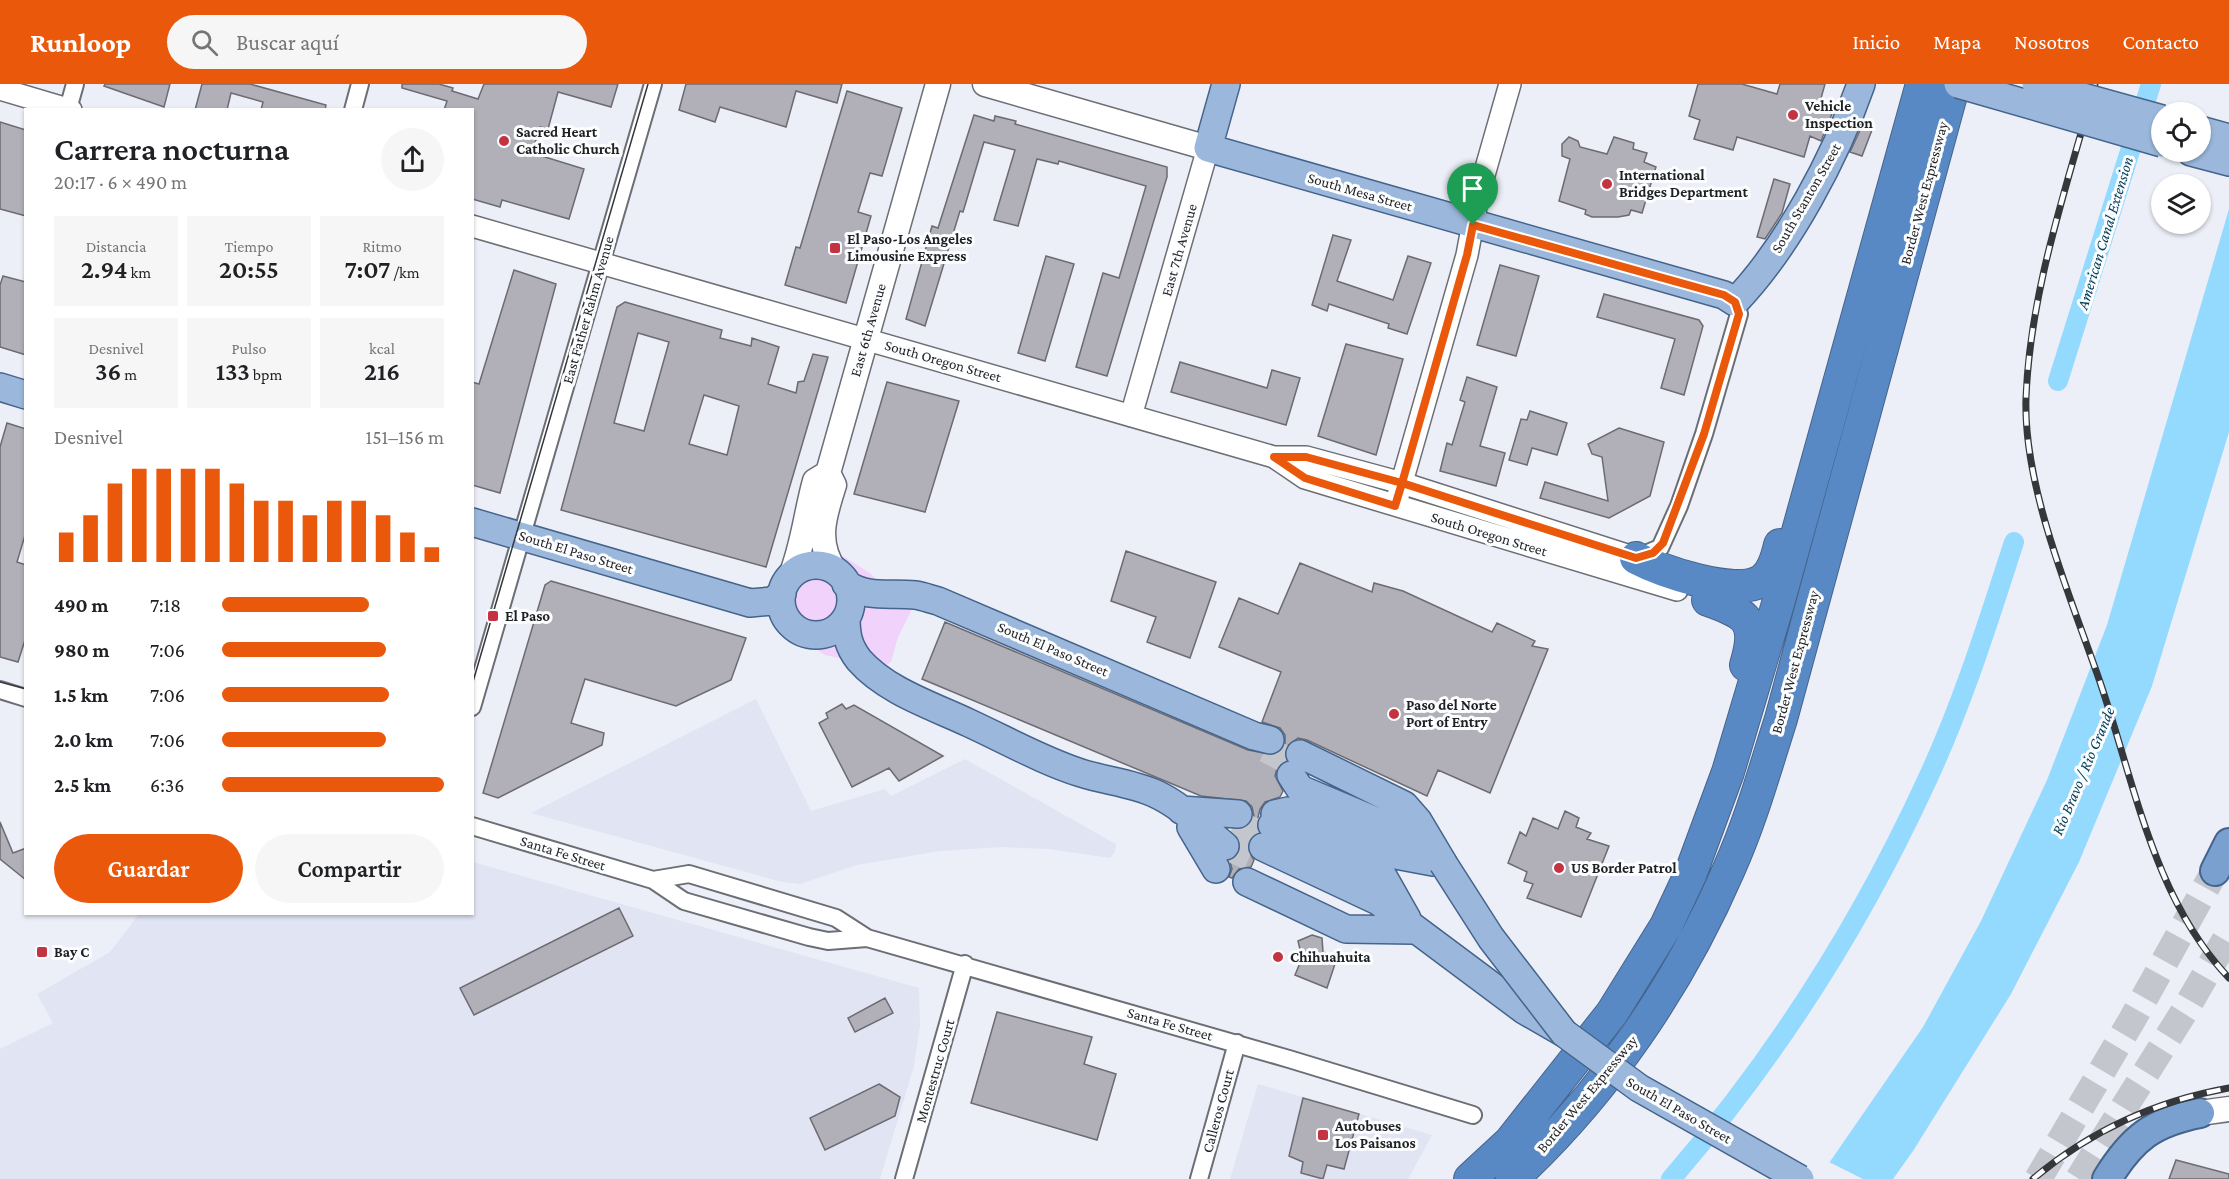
<!DOCTYPE html>
<html lang="es">
<meta charset="utf-8">
<style>
:root{--surface:#fff;--page:#f6f6f6;--text:#202124;--muted:#757577;--accent:#ea580c}
body{margin:0;font-family:"Crimson Pro",serif;background:var(--page);color:var(--text);height:100vh;display:flex;flex-direction:column;font-size:22px;white-space:nowrap}
*{box-sizing:border-box;margin:0}
p{font-size:20px;color:var(--muted)}
.icon{flex:none;width:33px;height:33px;fill:none;stroke:currentColor;stroke-width:2;stroke-linecap:round;stroke-linejoin:round}
.map{position:relative;flex:1;overflow:hidden}
.sheet{position:absolute;left:24px;top:24px;width:450px;height:807px;display:flex;flex-direction:column;background:var(--surface);border-radius:0px;box-shadow:0 2px 4px #0004}
.sheet>*{flex:none}
.controls{position:absolute;left:2151px;top:18px;display:grid;gap:12px}
.controls a{display:grid;place-items:center;width:60px;height:60px;border-radius:50%;background:var(--surface);box-shadow:0 2px 4px #0004;font-size:30px}
.pin{position:absolute;display:grid;place-items:center;width:51px;height:51px;color:#fff;margin:-62px -26px;border-radius:50% 50% 50% 0;rotate:-45deg;box-shadow:0 0 6px #0007}
.pin .icon{rotate:45deg}
.round{display:grid;place-items:center;flex:none;width:63px;height:63px;border-radius:32px;background:var(--page)}
.head{display:flex;align-items:center;justify-content:space-between;height:102px;padding:0 30px}
h1{font-size:33px;font-weight:600;line-height:45px}
.metrics{display:grid;grid-template-columns:repeat(3,1fr);gap:9px;height:102px;padding:6px 30px}
.metrics div{display:grid;align-content:center;border-radius:0px;background:var(--page);text-align:center}
.metrics b{font-size:26px;font-weight:600}
.metrics small{font-size:16px;font-weight:400}
.metrics p{font-size:16px}
.chart{height:168px;padding:12px 30px}
.chart p{display:flex;justify-content:space-between}
.chart svg{width:100%;height:108px;margin-top:6px;stroke:var(--accent);stroke-width:6}
.primary-button{display:flex;gap:12px;margin-top:auto;padding:12px 30px}
.primary-button a{flex:1;height:69px;border-radius:36px;background:var(--accent);color:#fff;font-size:24px;font-weight:600;line-height:69px;text-align:center}
.primary-button a+a{background:var(--page);color:var(--text)}
ul{padding:0 30px;list-style:none;font-size:20px}
li{display:grid;grid-template-columns:96px 72px 1fr;align-items:center;height:45px}
li i{height:15px;border-radius:8px;background:var(--accent)}
header{display:flex;align-items:center;gap:36px;box-sizing:border-box;height:84px;padding:0 30px;background:var(--accent);color:#fff}
header strong{font-size:28px}
nav{display:flex;gap:33px;margin-inline-start:auto;font-size:21px}
.search{width:420px;height:54px;background:var(--page);display:flex;align-items:center;gap:15px;box-sizing:border-box;padding:0 21px;border-radius:33px;color:var(--muted);font-size:22px}
.map>svg:first-child{display:block}
</style>
<header>
<strong>Runloop</strong>
<div class="search"><svg class="icon" aria-label="search" viewBox="0 0 24 24"><circle cx="10" cy="10" r="6"/><path d="M15 15l6 6"/></svg>Buscar aquí</div>
<nav><a>Inicio</a><a>Mapa</a><a>Nosotros</a><a>Contacto</a></nav>
</header>
<div class="map">
<svg width="2229" height="1095" viewBox="0 0 2229 1095">
<rect width="100%" height="100%" fill="#edeff8"/>
<!-- built -->
<path fill="#e0e4f3" d="M756,615l55,112 74,-22 6,7 74,-37 151,85 -1,8 -5,6 -62,-9 -47,-2 -61,4 -83,14 -57,19 -18,-2 -251,-69z
M473,778l446,126 1,37 -6,41 -34,113h-880v-130l53,-26 -16,-29 73,-42 29,-38h333z
M1258,1000l174,51 -24,44h-178z"/>
<!-- green -->
<path fill="#f0d2fa" d="M838,469l32,20 10,10 -32,-10 -11,-18z
M794 516a21 21 0 1 1 42 0a21 21 0 1 1-42 0Z
M868,521l40,1 3,5 -13,26 -7,25 -6,4 -17,-9 -13,-28 6,-20z
M831,557l10,6 3,12 -19,-4 -15,-10z"/>
<!-- water -->
<path fill="#94d9fe" d="M2229,125v223l-77,254 -73,176 -68,132 -98,157 -20,28h-75l105,-152 58,-106 66,-141 60,-155z"/>
<!-- pier -->
<path fill="#edeff8" d="M1827,1077l36,18h-48z"/>
<g fill="none" stroke-linecap="round" stroke-linejoin="round">
<!-- canal -->
<path stroke="#94d9fe" stroke-width="20" d="M2058,297l93,-297
M1671,1095c104,-120 190,-255 256,-399 36,-77 61,-158 87,-238"/>
</g>
<!-- building -->
<path fill="#b1afb7" stroke="#6c6b72" stroke-width="1.5" fill-rule="evenodd" d="M105,0h65l-6,23 -60,-21z
M202,0h48l76,21 -1,5h-64l2,-8 -32,-9 -4,17h-32z
M402,0h37l14,4 -1,3 26,8 6,-15h134l-7,23 -53,-15 -10,37 -8,-2 -8,26 52,16 -15,50 -67,-19 -2,7 -28,-8v-89h-28l3,-9 -45,-13z
M686,0h156l-5,19 -41,-12 -10,36 -66,-20 -5,15 -36,-12z
M1698,0h44l35,10 3,-10h45l-7,25 14,5 -11,27 -11,-5 -6,21 -67,-20 -4,13 -39,-11 6,-19 -11,-4z
M847,7l55,17 -20,68 -12,-3 -12,39 13,4 -25,87 -61,-18 11,-38 4,1z
M974,31l20,6 1,-5 21,5 -1,3 152,43v10l-60,199 -31,-9 27,-94 16,5 27,-92 -87,-25 -1,3 -21,-5 -19,67 -24,-6 21,-70 -31,-8 -21,70 -3,-1 -35,115 -19,-7 26,-93 6,2z
M0,38l26,8v86l-26,-7z
M1862,42l10,4 -10,26 -12,-4z
M1569,53l9,4 2,6 27,7 7,-17 20,6 -1,6 14,4 -3,9 12,5 -14,46 -11,-3 -2,5 -11,2h-26l-7,-3 1,-4 -27,-9 11,-42 -8,-3v-12z
M1774,95l16,5 -8,29 -17,26 -8,-2z
M1333,151l18,5 -14,41 56,19 15,-44 23,7 -24,71 -19,-6 1,-4 -60,-20 -2,7 -15,-6z
M1046,172l28,8 -29,97 -27,-8z
M1500,181l39,11 -23,80 -39,-11z
M514,186l42,14 -56,209 -28,-8v-103l7,2z
M3,192l23,6v73l-26,-8v-62z
M1604,210l95,26 4,6 -19,69 -23,-7 14,-49 -78,-22z
M625,218l97,28 -2,8 31,8 1,-8 27,9 -11,37 28,9 2,-11 6,-1 9,-27 15,3 -62,210 -205,-57 56,-203zM638,249l31,9 -25,89 -30,-8zM704,311l35,11 -12,49 -38,-11z
M1346,260l57,15 -27,96 -58,-19z
M1180,278l87,26 5,-18 28,8 -14,47 -115,-33z
M1467,293l30,10 -17,59 25,7 -9,33 -56,-15 7,-28 5,2 13,-43 -5,-2z
M887,298l72,19 -34,111 -71,-18z
M1530,327l37,12 -10,32 -25,-7 -5,17 -18,-5 12,-41 6,1z
M7,339l19,6v103l-9,30 9,3v72l-8,25 -18,-5v-210z
M1619,344l45,14 -14,54 -41,22 -69,-20 5,-16 63,19 -6,-44 -10,-3 -4,-10z
M1126,467l90,31 -26,76 -43,-16 9,-25 -45,-16z
M1300,479l72,29 2,-9 29,8 89,41 5,-9 38,18 -3,5 16,3 -58,144 -52,-23 -11,26 -120,-56 -9,-2 -12,9v14l-9,7 -2,8 8,15 -3,6 -15,5 -5,7 -4,17 2,6 -9,8 -2,8 7,12 -3,7 -12,2 -7,9 -3,-1 3,-8 -2,-8 7,-4 4,-9 -1,-8 -6,-7 1,-3 10,-2 9,-12 -2,-9 -6,-6 -45,-5 -279,-117 23,-57 303,128 27,5 10,-11v-9l-5,-7 -18,-6 19,-50 -62,-25 20,-49 39,16z
M551,497l195,57 -15,42 -55,26 -91,-27 -14,44 33,10 -2,12 -104,53 -15,-5 62,-208z
M842,620l4,5 8,-4 89,51 -44,25 -10,-13 -37,19 -33,-64 9,-5 -2,-5z
M1565,727l14,7 -3,9 15,6 -4,6 22,7 -28,71 -54,-19 6,-14 -9,-3 3,-9 -19,-9 12,-31 6,4 7,-18 25,11z
M0,738l13,31 13,-5v32l-26,-21z
M619,824l14,28 -159,79 -14,-27z
M1312,851l10,3 1,14 14,6 -10,30 -32,-13 7,-17 -4,-17z
M885,914l8,15 -38,19 -7,-14z
M997,928l95,25 -8,27 32,10 -19,66 -126,-37z
M879,1000l21,13 -5,19 -70,34 -15,-32z
M1303,1014l56,16 -15,55 -17,-4 -4,14 -22,-6 2,-11 -14,-6z
M2176,1076l53,14v5h-60z"/>
<g fill="none" stroke-linecap="round" stroke-linejoin="round">
<!-- primary-tunnel -->
<path stroke="#c4c6cd" stroke-width="27" stroke-dasharray="27 14" stroke-linecap="butt" d="M1266,665l30,16
M1234,739l35,14
M1225,762l34,15"/>
<!-- trunk-tunnel -->
<path stroke="#c4c6cd" stroke-width="28" stroke-dasharray="28 14" stroke-linecap="butt" d="M2038,1095l94,-159 83,-149
M2079,1095l105,-167 45,-78"/>
<!-- minor casing -->
<g stroke="#6c6e75" stroke-width="20">
<path id="minor" d="M68,25l7,-25
M353,26l7,-26
M1636,474l24,-10 19,-42 25,-72 35,-120 -4,-12
M0,606l26,8
M472,623l181,-623
M472,742l181,54 31,21 125,36 19,4 39,-3
M653,796l36,-6 147,44 31,20 422,121 184,56
M904,1095l61,-215
M1199,1095l38,-136"/>
</g>
<!-- tertiary casing -->
<g stroke="#6c6e75" stroke-width="24">
<path id="tertiary" d="M0,5l71,21
M472,142l802,231h32l96,26 234,75
M1131,332l77,-268
M1274,373l31,21 372,112
M1398,412l69,-241 11,-59 32,-112"/>
</g>
<!-- secondary casing -->
<g stroke="#6c6e75" stroke-width="27">
<path id="secondary" d="M985,0l223,64
M835,487c-20,-29 -11,-55 -1,-86l-6,-12 110,-389
M790,494c13,-31 16,-65 25,-97l13,-8
M2200,1029l29,-4"/>
</g>
<!-- primary casing -->
<g stroke="#45648c" stroke-width="30">
<path id="primary" d="M1226,0l-18,64 516,147 11,7c53,-55 101,-146 126,-218
M2200,46l29,8
M2191,68l38,10
M0,303l26,8
M472,438l278,81 22,-2 10,-7
M781 516a35 35 0 1 1 70 0a35 35 0 1 1-70 0Z
M846,500c23,15 44,8 69,11 8,1 15,4 23,6l316,135 16,4
M846,534c0,16 2,28 13,42 27,31 74,46 110,63 37,17 74,38 112,50 25,8 52,10 75,21 26,12 47,34 69,52
M1300,670l104,51 14,16 25,42
M1291,691l9,14 85,36 52,34
M1181,726l57,4
M1275,730l13,-3 97,42 48,9
M1272,741l109,48 26,46
M1191,743l25,42
M1263,763l115,54 146,109 40,23
M1247,798l99,47 67,1"/>
</g>
<!-- trunk casing -->
<g stroke="#45648c" stroke-width="32">
<path id="trunk" d="M2215,787l14,-28
M2107,1095c25,-41 46,-57 93,-66"/>
</g>
<!-- motorway casing -->
<g stroke="#45648c" stroke-width="34">
<path id="motorway" d="M1636,474c25,13 99,39 125,23 11,-7 16,-23 19,-36
M1708,516c40,14 51,21 38,65
M1470,1095l40,-37 102,-129 54,-87 24,-51 38,-103 49,-165 145,-523
M1512,1095c93,-86 167,-194 217,-310 22,-49 36,-100 52,-150l173,-635"/>
</g>
<!-- minor -->
<use href="#minor" stroke="#fff" stroke-width="16"/>
<!-- tertiary -->
<use href="#tertiary" stroke="#fff" stroke-width="21"/>
<!-- secondary -->
<use href="#secondary" stroke="#fff" stroke-width="24"/>
<!-- primary -->
<use href="#primary" stroke="#9bb8dc" stroke-width="27"/>
<!-- trunk -->
<use href="#trunk" stroke="#7aa0d0" stroke-width="28"/>
<!-- motorway -->
<use href="#motorway" stroke="#5989c4" stroke-width="32"/>
<!-- tram -->
<path stroke="#36373a" stroke-width="1.5" d="M0,598l26,7
M472,601l176,-601"/>
<!-- rail casing -->
<g stroke="#36373a" stroke-width="7">
<path id="rail" d="M2095,0c-28,102 -65,207 -69,314 -3,90 46,202 75,287 34,100 53,214 128,293
M2033,1095c57,-48 123,-78 196,-91"/>
</g>
<!-- rail -->
<use href="#rail" stroke="#fcfdff" stroke-width="4.5" stroke-dasharray="14" stroke-linecap="butt"/>
<!-- primary-bridge casing -->
<g stroke="#45648c" stroke-width="30" stroke-linecap="butt">
<path id="primary-bridge" d="M1958,0l204,59
M2036,0l126,35
M1443,779l48,75 73,95 75,55 161,91"/>
</g>
<!-- primary-bridge -->
<use href="#primary-bridge" stroke="#9bb8dc" stroke-width="27"/>
</g>
<g fill="none" stroke-linecap="round" stroke-linejoin="round">
<!-- route casing -->
<g stroke="#fff" stroke-width="12">
<path id="route" d="M1473,141l-6,30 -65,228 -96,-26h-32l31,21 90,28 7,-23 234,75 17,-5 10,-10 41,-109 35,-120 -4,-12 -11,-7 -251,-70"/>
</g>
<!-- route -->
<use href="#route" stroke="#ea580c" stroke-width="8"/>
</g>
<!-- markers -->
<g fill="#c33341" stroke="#fcfdff" stroke-width="2">
<circle cx="1793" cy="31" r="6"/>
<circle cx="504" cy="57" r="6"/>
<circle cx="1607" cy="100" r="6"/>
<rect x="829" y="158" width="12" height="12" rx="3"/>
<rect x="487" y="526" width="12" height="12" rx="3"/>
<circle cx="1394" cy="630" r="6"/>
<circle cx="1559" cy="784" r="6"/>
<rect x="36" y="862" width="12" height="12" rx="3"/>
<circle cx="1278" cy="873" r="6"/>
<rect x="1317" y="1045" width="12" height="12" rx="3"/>
</g>
<g text-anchor="middle" dominant-baseline="central" stroke-width="6" stroke-linejoin="round" paint-order="stroke">
<!-- poi labels -->
<g font-size="15" font-weight="bold" fill="#1f2023" stroke="#fcfdff" text-anchor="start">
<text x="1805" y="22">Vehicle<tspan x="1805" dy="17">Inspection</tspan></text>
<text x="516" y="48">Sacred Heart<tspan x="516" dy="17">Catholic Church</tspan></text>
<text x="1619" y="91">International<tspan x="1619" dy="17">Bridges Department</tspan></text>
<text x="847" y="155">El Paso-Los Angeles<tspan x="847" dy="17">Limousine Express</tspan></text>
<text x="505" y="532">El Paso</text>
<text x="1406" y="621">Paso del Norte<tspan x="1406" dy="17">Port of Entry</tspan></text>
<text x="1571" y="784">US Border Patrol</text>
<text x="54" y="868">Bay C</text>
<text x="1290" y="873">Chihuahuita</text>
<text x="1335" y="1042">Autobuses<tspan x="1335" dy="17">Los Paisanos</tspan></text>
</g>
<!-- street labels -->
<g font-size="15" fill="#1f2023" stroke="#fcfdff">
<text transform="translate(1360 108) rotate(16)">South Mesa Street</text>
<text transform="translate(1924 109) rotate(-75)">Border West Expressway</text>
<text transform="translate(1806 114) rotate(-60)">South Stanton Street</text>
<text transform="translate(1179 166) rotate(-74)">East 7th Avenue</text>
<text transform="translate(588 226) rotate(-74)">East Father Rahm Avenue</text>
<text transform="translate(868 246) rotate(-74)">East 6th Avenue</text>
<text transform="translate(943 277) rotate(16)">South Oregon Street</text>
<text transform="translate(1489 450) rotate(17)">South Oregon Street</text>
<text transform="translate(576 468) rotate(17)">South El Paso Street</text>
<text transform="translate(1053 565) rotate(23)">South El Paso Street</text>
<text transform="translate(1795 578) rotate(-75)">Border West Expressway</text>
<text transform="translate(563 769) rotate(17)">Santa Fe Street</text>
<text transform="translate(1170 940) rotate(16)">Santa Fe Street</text>
<text transform="translate(935 987) rotate(-74)">Montestruc Court</text>
<text transform="translate(1587 1010) rotate(-50)">Border West Expressway</text>
<text transform="translate(1679 1026) rotate(30)">South El Paso Street</text>
<text transform="translate(1218 1027) rotate(-75)">Calleros Court</text>
</g>
<!-- water labels -->
<g font-size="16" font-style="italic" fill="#05415a" stroke="#fcfdff">
<text transform="translate(2105 149) rotate(-73)">American Canal Extension</text>
<text transform="translate(2083 687) rotate(-67)">Río Bravo / Rio Grande</text>
</g>
</g>
</svg>
<div class="controls">
<a><svg class="icon" aria-label="locate" viewBox="0 0 24 24"><circle cx="12" cy="12" r="6"/><path d="M12 2v4M12 18v4M2 12h4M18 12h4"/></svg></a>
<a><svg class="icon" aria-label="layers" viewBox="0 0 24 24"><path d="M12 4l9 5-9 5-9-5zM3 14l9 5 9-5"/></svg></a>
</div>
<div class="pin" style="left:1473px;top:141px;background:#1e9e55"><svg class="icon" aria-label="arrive" viewBox="0 0 24 24"><path d="M6 21V4h12l-3 4 3 4H6"/></svg></div>
<section class="sheet">
<div class="head"><div><h1>Carrera nocturna</h1><p>20:17 · 6 × 490 m</p></div><a class="round"><svg class="icon" aria-label="share" viewBox="0 0 24 24"><path d="M12 15V3M7 8l5-5 5 5M5 13v7h14v-7"/></svg></a></div>
<div class="metrics">
<div><p>Distancia</p><b>2.94<small> km</small></b></div>
<div><p>Tiempo</p><b>20:55</b></div>
<div><p>Ritmo</p><b>7:07<small> /km</small></b></div>
</div>
<div class="metrics">
<div><p>Desnivel</p><b>36<small> m</small></b></div>
<div><p>Pulso</p><b>133<small> bpm</small></b></div>
<div><p>kcal</p><b>216</b></div>
</div>
<div class="chart"><p><span>Desnivel</span>151–156 m</p>
<svg viewBox="0 0 160 44" preserveAspectRatio="none"><path d="M5 44V32M15 44V25M25 44V12M35 44V6M45 44V6M55 44V6M65 44V6M75 44V12M85 44V19M95 44V19M105 44V25M115 44V19M125 44V19M135 44V25M145 44V32M155 44V38"/></svg>
</div>
<ul>
<li><b>490 m</b>7:18<i style="width:66%"></i></li>
<li><b>980 m</b>7:06<i style="width:74%"></i></li>
<li><b>1.5 km</b>7:06<i style="width:75%"></i></li>
<li><b>2.0 km</b>7:06<i style="width:74%"></i></li>
<li><b>2.5 km</b>6:36<i style="width:100%"></i></li>
</ul>
<div class="primary-button"><a>Guardar</a><a>Compartir</a></div>
</section>
</div>
